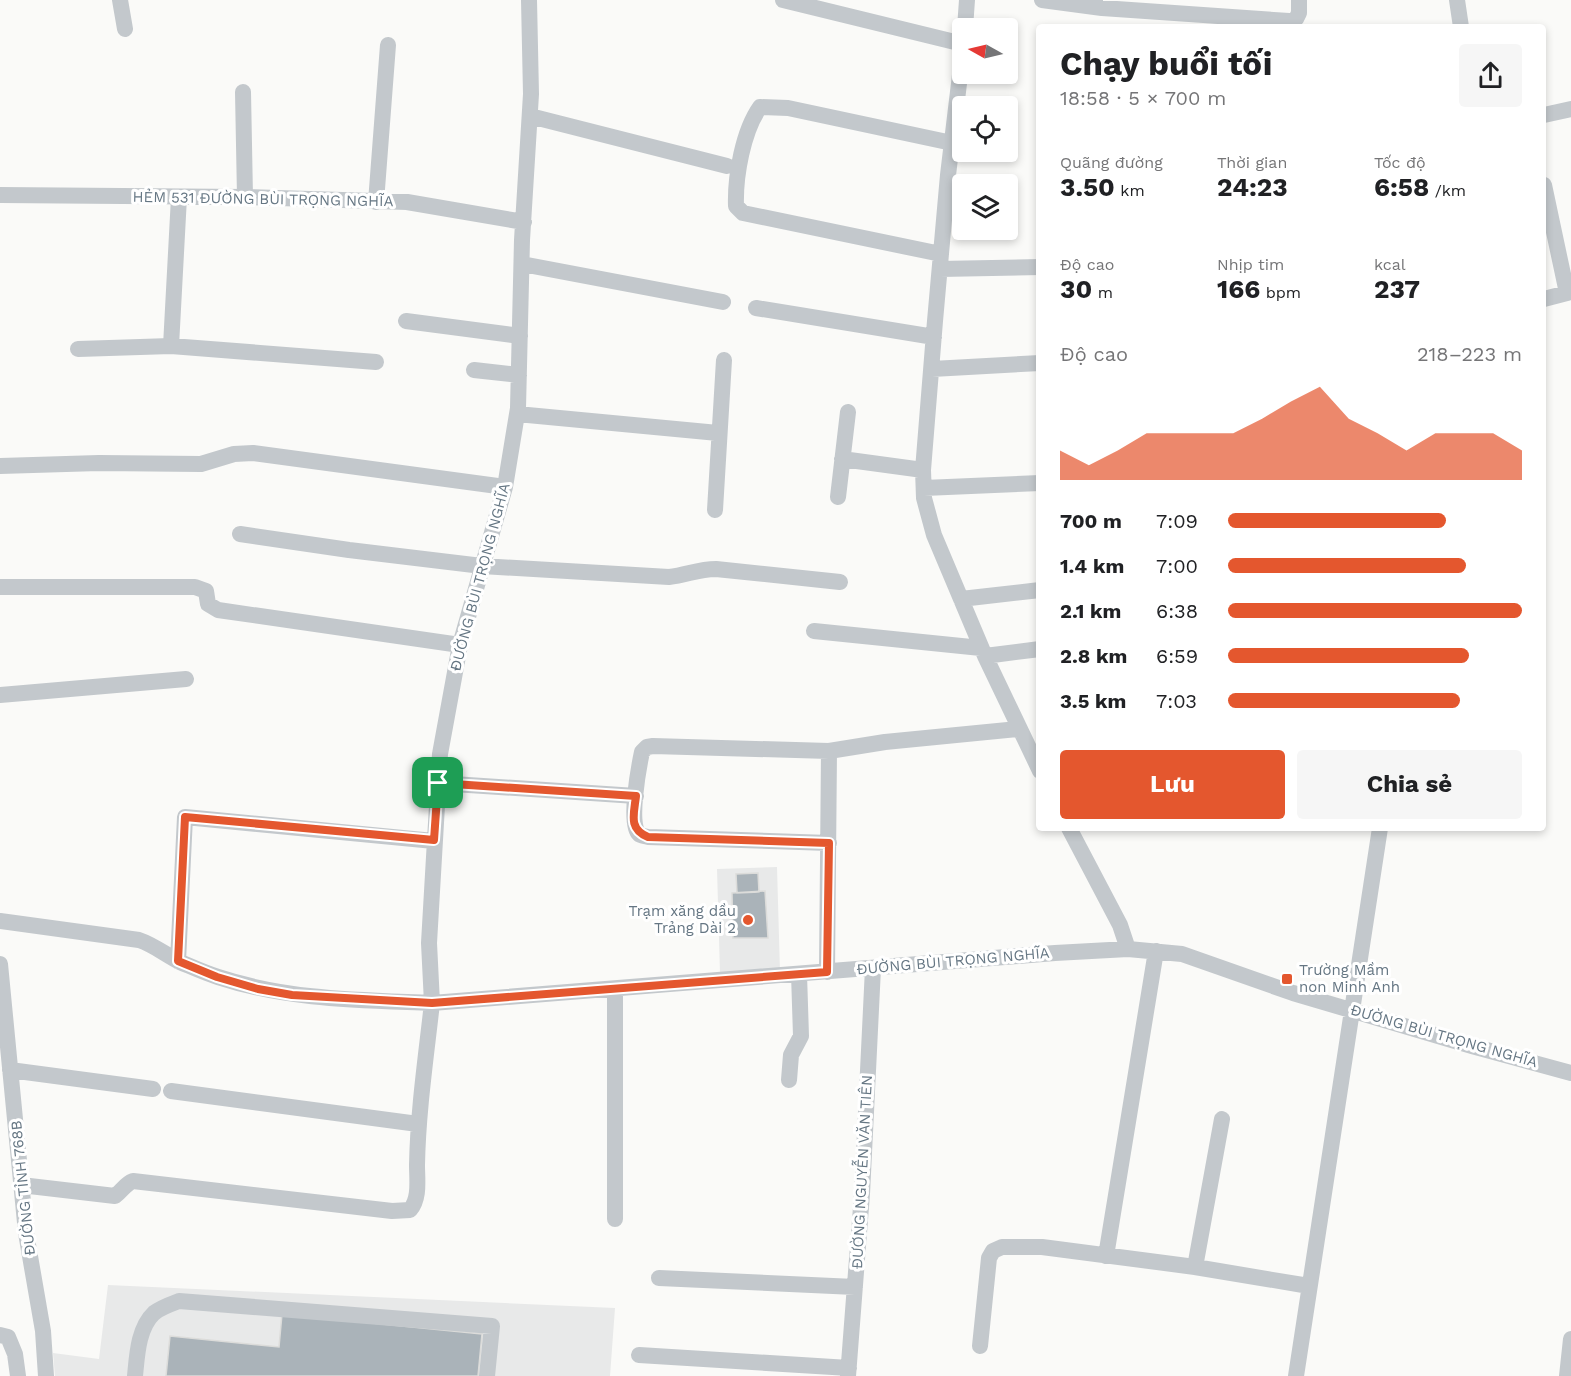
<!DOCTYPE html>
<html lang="vi">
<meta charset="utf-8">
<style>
:root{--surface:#fff;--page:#f6f6f6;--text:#202124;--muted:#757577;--accent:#e4572e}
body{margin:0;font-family:"Work Sans",sans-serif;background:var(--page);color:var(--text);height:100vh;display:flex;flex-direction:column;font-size:22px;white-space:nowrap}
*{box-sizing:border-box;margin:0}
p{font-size:20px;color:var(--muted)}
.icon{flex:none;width:33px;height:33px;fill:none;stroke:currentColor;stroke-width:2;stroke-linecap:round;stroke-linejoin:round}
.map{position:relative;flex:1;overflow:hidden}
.sheet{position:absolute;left:1036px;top:24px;width:510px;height:807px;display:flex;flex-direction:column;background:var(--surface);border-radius:6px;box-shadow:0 3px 9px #0003}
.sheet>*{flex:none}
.needle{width:39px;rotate:278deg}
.controls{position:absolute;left:952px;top:18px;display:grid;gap:12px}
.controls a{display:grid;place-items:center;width:66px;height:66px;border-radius:6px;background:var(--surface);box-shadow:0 3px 9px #0003;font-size:30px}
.pin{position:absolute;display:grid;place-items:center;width:51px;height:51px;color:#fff;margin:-26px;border-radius:12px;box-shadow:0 3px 9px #0006}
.round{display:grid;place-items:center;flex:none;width:63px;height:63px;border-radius:6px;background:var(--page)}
.summary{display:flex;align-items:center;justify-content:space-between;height:102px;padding:0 24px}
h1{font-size:33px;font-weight:700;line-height:45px}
.metrics{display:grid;grid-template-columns:repeat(3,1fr);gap:9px;height:102px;padding:6px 24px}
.metrics div{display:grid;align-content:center}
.metrics b{font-size:26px;font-weight:700}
.metrics small{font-size:16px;font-weight:400}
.metrics p{font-size:16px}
.chart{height:168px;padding:12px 24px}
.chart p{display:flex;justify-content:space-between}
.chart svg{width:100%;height:108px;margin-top:6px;fill:var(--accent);opacity:.7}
.action{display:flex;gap:12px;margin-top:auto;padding:12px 24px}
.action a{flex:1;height:69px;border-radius:6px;background:var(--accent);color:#fff;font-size:24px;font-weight:700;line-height:69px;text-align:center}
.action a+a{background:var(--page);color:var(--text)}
ul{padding:0 24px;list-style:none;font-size:20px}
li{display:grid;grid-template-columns:96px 72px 1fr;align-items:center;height:45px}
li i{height:15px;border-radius:8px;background:var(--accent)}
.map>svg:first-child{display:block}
</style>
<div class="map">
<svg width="1571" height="1376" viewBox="0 0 1571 1376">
<rect width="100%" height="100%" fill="#fafaf8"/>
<!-- built -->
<path fill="#e8e9e9" d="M777,867l3,105 -60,1 -3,-104z
M108,1285l507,23 -5,68h-555l-2,-23 46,6z"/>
<!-- building -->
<path fill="#aab3b9" stroke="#dcdcda" stroke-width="1.5" d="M758,873l1,19 -22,1 -1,-19z
M765,891l3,47h-35l-1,-45z
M282,1314l200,20 -4,42h-312l4,-40 109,11z"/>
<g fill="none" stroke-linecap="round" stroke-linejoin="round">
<!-- minor -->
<path stroke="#c3c8cc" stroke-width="16" d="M120,0l5,29
M529,0l2,94 -9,146 -4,168 -13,79 -45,158 -20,109 -11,189 3,60 623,-50 73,-4 54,5 111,39 179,53 99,27
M783,0l180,44
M1042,0l60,8 187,13 7,-2 3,-6v-13
M1457,0l4,27
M965,28l2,-28
M963,50l-15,125 -13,146 -12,149 1,28 10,37 51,121 55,115
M243,92l2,105
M1544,115l27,-6
M530,116l197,50
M1544,185l23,108
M0,195l245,2 162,5 117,20
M376,202l12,-157
M941,254l-198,-41 -7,-7c-1,-30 7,-75 24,-99l28,1 164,35
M522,264l201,38
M940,269l100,-2
M1544,299l27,-7
M756,308l178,29
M406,321l114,15
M171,346l8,-149
M78,349l93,-3 205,16
M932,369l108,-6
M474,370l45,5
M517,414l201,19
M842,459l81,11
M0,466l99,-3 102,1 33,-10 19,-1 252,34
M924,488l116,-5
M838,497l10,-85
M715,510l9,-150
M240,534l109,16 133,16 187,11c18,-2 29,-8 47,-8l124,13
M0,587h195l11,4 2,13 10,6 242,35
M961,599l79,-9
M814,631l167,17
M985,656l55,-7
M0,695l186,-16
M438,783l198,13
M1069,828l51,97 8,24
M829,843l-181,-6c-3,-1 -7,-1 -9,-3 -11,-9 0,-68 3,-82l5,-5 6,-1 176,5 56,-9 133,-13
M0,921l139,19c15,5 27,15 41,22 12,5 25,11 38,15 70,23 142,23 214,26 -6,54 -14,108 -15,162 0,15 3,33 -7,45l-18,1 -259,-30c-8,3 -11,10 -18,15l-94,-11
M178,961l7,-144 249,24
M0,964l26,269 17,98 3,45
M827,972l2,-221
M10,1070l143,19
M789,1080l2,-25 10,-19 -2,-62
M171,1091l247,33
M615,1219v-230
M1106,1256l50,-305
M1195,1267l27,-148
M659,1278l196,9
M0,1335l8,2 7,17 3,22
M980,1346l9,-88 4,-7 9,-4h40l153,20 114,19
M639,1355l210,13
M135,1376c2,-20 3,-48 19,-63 6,-5 17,-9 25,-12l313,25 -5,50
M848,1376l14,-182 11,-226
M1296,1376l84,-548
M1567,1376l4,-37"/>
</g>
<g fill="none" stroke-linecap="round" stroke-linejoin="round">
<!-- route casing -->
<g stroke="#fff" stroke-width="12">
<path id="route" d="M438,783l198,13c-2,18 -8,33 12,41l181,6 -2,129 -395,31 -140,-8 -34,-6 -41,-12 -39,-16 7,-144 249,23z"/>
</g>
<!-- route -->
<use href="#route" stroke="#e4572e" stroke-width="8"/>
</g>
<!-- markers -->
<g fill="#e4572e" stroke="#fff" stroke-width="2">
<circle cx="748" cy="920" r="6"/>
<rect x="1281" y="973" width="12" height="12" rx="3"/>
</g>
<g text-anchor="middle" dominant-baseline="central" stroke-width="6" stroke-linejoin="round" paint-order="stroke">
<!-- street labels -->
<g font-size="15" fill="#657683" stroke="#fff">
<text transform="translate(263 199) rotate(1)">HẺM 531 ĐƯỜNG BÙI TRỌNG NGHĨA</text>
<text transform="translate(480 577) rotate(-75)">ĐƯỜNG BÙI TRỌNG NGHĨA</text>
<text transform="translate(953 961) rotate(-5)">ĐƯỜNG BÙI TRỌNG NGHĨA</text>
<text transform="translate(1444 1036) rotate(16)">ĐƯỜNG BÙI TRỌNG NGHĨA</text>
<text transform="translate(862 1172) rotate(-87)">ĐƯỜNG NGUYỄN VĂN TIÊN</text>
<text transform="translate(23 1188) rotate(-96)">ĐƯỜNG TỈNH 768B</text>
</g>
<!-- poi labels -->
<g font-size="15" fill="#657683" stroke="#fff" text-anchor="end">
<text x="736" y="911">Trạm xăng dầu<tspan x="736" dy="17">Trảng Dài 2</tspan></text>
<text x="1299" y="970" text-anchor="start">Trường Mầm<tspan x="1299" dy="17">non Minh Anh</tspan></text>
</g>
</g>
</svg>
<div class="controls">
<a><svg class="needle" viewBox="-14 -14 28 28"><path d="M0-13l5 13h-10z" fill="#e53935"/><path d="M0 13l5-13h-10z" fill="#757577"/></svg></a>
<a><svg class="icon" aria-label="locate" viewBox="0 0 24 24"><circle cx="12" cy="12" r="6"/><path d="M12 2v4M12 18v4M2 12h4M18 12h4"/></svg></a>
<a><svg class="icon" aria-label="layers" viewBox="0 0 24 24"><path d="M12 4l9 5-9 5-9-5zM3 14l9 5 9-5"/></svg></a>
</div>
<div class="pin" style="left:438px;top:783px;background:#1e9e55"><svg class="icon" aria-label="arrive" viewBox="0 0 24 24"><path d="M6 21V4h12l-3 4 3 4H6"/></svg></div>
<section class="sheet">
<div class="summary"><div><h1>Chạy buổi tối</h1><p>18:58 · 5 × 700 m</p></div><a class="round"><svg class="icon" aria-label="share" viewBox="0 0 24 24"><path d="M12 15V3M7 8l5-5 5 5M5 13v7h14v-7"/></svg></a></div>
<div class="metrics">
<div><p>Quãng đường</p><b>3.50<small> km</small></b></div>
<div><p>Thời gian</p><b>24:23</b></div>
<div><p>Tốc độ</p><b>6:58<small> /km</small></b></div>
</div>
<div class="metrics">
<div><p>Độ cao</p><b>30<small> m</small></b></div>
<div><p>Nhịp tim</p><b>166<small> bpm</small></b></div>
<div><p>kcal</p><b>237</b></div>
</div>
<div class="chart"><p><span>Độ cao</span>218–223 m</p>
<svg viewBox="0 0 160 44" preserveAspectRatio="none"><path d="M0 44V32L10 38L20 32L30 25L40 25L50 25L60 25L70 19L80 12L90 6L100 19L110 25L120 32L130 25L140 25L150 25L160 32V44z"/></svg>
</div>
<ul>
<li><b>700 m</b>7:09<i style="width:74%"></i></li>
<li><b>1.4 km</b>7:00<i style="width:81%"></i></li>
<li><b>2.1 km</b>6:38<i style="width:100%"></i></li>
<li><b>2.8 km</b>6:59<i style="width:82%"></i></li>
<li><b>3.5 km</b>7:03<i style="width:79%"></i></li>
</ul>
<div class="action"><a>Lưu</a><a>Chia sẻ</a></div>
</section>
</div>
